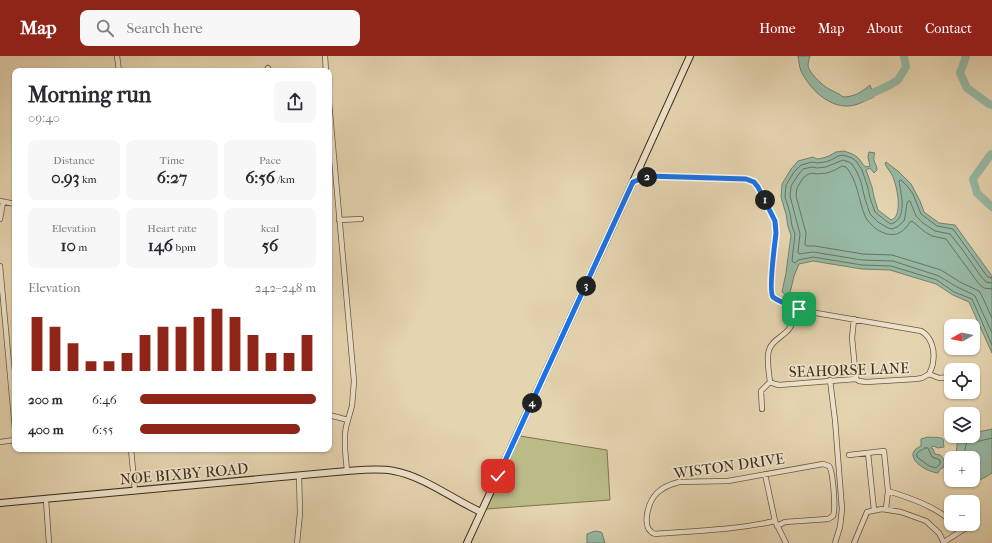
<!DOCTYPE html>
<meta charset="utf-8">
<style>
:root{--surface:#fff;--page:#f7f7f7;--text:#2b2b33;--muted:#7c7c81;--accent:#8f2418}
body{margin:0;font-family:"IM FELL French Canon",serif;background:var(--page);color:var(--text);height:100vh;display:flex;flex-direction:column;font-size:15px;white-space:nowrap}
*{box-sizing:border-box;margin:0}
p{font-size:13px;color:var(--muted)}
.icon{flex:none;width:22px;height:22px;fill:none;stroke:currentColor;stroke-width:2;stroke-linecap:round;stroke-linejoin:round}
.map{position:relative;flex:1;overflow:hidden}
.drawer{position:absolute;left:12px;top:12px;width:320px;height:384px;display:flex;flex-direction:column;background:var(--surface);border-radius:8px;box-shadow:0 1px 3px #0004}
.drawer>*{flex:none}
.needle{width:26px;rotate:261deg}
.buttons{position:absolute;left:944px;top:263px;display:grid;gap:8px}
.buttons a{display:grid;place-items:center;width:36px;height:36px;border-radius:8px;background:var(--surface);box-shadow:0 1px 3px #0004;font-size:20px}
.pin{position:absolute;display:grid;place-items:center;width:34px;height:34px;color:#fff;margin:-17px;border-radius:8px;box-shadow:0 2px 6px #0006}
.km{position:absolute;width:20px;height:20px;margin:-10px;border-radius:50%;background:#222;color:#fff;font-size:11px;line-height:20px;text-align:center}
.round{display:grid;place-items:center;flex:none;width:42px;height:42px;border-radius:8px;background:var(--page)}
.head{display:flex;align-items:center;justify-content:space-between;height:68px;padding:0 16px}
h1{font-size:22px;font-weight:700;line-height:30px}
.metrics{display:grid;grid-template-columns:repeat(3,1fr);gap:6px;height:68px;padding:4px 16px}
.metrics div{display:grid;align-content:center;border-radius:8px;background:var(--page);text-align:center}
.metrics b{font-size:17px;font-weight:700}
.metrics small{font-size:11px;font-weight:400}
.metrics p{font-size:11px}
.chart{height:112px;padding:8px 16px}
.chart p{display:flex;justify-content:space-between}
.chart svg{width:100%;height:72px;margin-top:4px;stroke:var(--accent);stroke-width:6}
ul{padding:0 16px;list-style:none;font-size:13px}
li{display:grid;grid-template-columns:64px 48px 1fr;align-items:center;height:30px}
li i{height:10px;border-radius:5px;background:var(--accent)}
header{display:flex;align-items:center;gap:24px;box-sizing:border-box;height:56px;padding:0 20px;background:var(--accent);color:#fff}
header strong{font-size:19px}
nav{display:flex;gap:22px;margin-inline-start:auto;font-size:14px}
.search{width:280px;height:36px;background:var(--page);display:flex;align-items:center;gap:10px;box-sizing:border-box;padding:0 14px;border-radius:8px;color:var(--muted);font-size:15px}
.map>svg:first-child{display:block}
</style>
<header>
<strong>Map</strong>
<div class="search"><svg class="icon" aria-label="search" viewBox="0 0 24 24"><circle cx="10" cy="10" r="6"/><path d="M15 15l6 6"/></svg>Search here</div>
<nav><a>Home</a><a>Map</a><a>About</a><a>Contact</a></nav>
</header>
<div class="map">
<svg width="992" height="487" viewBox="0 0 992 487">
<rect width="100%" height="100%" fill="#e5d4b0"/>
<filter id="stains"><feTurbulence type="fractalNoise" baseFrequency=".005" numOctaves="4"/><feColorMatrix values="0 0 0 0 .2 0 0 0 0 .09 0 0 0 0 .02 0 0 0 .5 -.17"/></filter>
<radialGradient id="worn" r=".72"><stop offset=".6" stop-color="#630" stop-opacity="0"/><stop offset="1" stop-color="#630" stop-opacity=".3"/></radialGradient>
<!-- green -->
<path fill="#babb87" stroke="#7c7450" d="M520,380l87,14 3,50 -124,9z"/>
<!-- water -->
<path fill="#97b9a5" stroke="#73816d" d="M798,0h12c-1,4 -3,9 -1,13 3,6 14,17 20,20 5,3 10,4 14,8 11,0 19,-5 27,-12l4,12c-8,3 -17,9 -26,9 -20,1 -39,-18 -47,-35 -2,-5 -2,-10 -3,-15z
M844,95c5,2 11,3 15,8 3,3 3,6 7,8l4,-1 -2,-9 1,-5 6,1c-1,1 -1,3 -1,5 -1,4 3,6 3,12l-3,3 -4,-5 -4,2 6,17 2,10 4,13 13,10c2,-1 4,-2 5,-4 5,-9 1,-29 -3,-39 -2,-5 -6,-8 -8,-14l1,-1 13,10 12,12 9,17 4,11 15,11 16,2 37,51v77l-23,-51 -16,-7 -17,-11 -46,-14 -28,-1 -49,-8 -14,3 -5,12 -5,21 -7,-5 4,-19 5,-38 -3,-8 -2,-13 -5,-17 1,-13 9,-15 7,-8 15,-4 4,2 6,-1 6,-2 7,-4z
M992,373v44c-7,4 -15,11 -24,7h5v-22h-18c1,-7 3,-13 2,-20 4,-3 11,-2 16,-2v-3z
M928,381c5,1 10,-1 15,2l1,8 -6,1 -5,-2 -2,2 2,1 2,5 5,1c5,4 5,8 3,13l-3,1 -2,4c-13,-1 -38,-18 -17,-27v-7z
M595,475l6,1 1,1 3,10h-18v-9z"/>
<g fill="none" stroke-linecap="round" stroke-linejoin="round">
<!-- shore -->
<path stroke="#6a7460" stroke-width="1" d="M992,222l-4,-1 -4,-5 -18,-25 -13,-18 -16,-3 -16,-12 -8,-20 -5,-7 -7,-7h-1l-1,1c2,13 9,38 -8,43l-5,-3 -11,-9 -5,-14 -2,-10 -6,-18 -6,-9 -4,-3 -9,-3 -5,1 -7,4 -6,2 -8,1 -5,-1 -11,3 -7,7 -8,13 -1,12 5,16 2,13 3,8 -3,27 1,1 2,1 3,-3 15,-3 49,8 29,1 46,14 17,12 18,7 20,46
M992,227l-6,-1 -6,-7 -18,-26 -12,-15 -15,-3 -12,-8 -7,-7 -6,-15h-2l-1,2 -2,14 -1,4 -7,6 -5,2 -4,-1 -10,-6 -8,-8 -5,-15 -4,-17 -4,-10 -5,-8 -3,-2 -6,-2 -17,7 -9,1 -5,-1 -9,2 -5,6 -7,11 -1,10 10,38 -2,18 1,2 14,-2 49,8 31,1 46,15 18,11 15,7 3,2 17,37
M992,233l-8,-1 -5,-4 -33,-45 -14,-3 -7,-4 -13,-11 -2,1c-9,15 -21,16 -35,6 -4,-4 -8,-7 -10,-12 -7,-17 -7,-35 -19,-49l-4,-1 -7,4 -8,3 -10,1 -6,-1 -4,2 -4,3 -6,10 -1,8 10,37 -1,11 1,2h9l48,8 29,1 49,15 19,12 19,9 3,5 10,22
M925,392h3l4,9 6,2 2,1v4l-4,4 -7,-2 -12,-9c-2,-6 5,-6 8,-9z
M965,402v-9l2,-8 8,1 17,-4"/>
<!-- river -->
<path stroke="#97b9a5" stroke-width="8" d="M965,0l1,1 -6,16 7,15 22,16 3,1
M864,41l26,-12 8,-5 8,-13 -2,-11
M992,98h-1l-18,25 4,14 15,14"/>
<!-- street casing -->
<g stroke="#685840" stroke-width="6">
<path id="street" d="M117,0l2,15
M325,0l1,15
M249,15h10
M266,15l2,-3
M329,46l25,279 -2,25 -6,21 -1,7v15l2,22
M640,111l8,9
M633,126l15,-6 98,3 8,3 4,5 17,34 1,12 -5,52v9l3,4 23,11 19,4 105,18c11,6 14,20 12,31 0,4 -2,8 -4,12
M0,145l15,3
M0,163l3,-17
M339,164l22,-1
M0,210l15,163
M854,263l-2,19 4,41
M929,318l10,4 12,-1
M973,319l4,-1
M830,324l5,40 7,89 -2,18 -5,16
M770,326l5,2 4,1 77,-6 3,2 7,1 50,-3 6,-1 7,-4
M770,326c-1,-10 -4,-23 -1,-32 3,-10 14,-13 20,-21 4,-5 6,-14 8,-20
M762,353l-1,-18 9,-9
M329,359l19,5
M0,386l15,-2
M131,393l4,42
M868,397l6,57
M849,399l35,-4 4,40 -2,18
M765,418l10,47 11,22
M888,435c19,6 50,16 63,31
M46,444l3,43
M775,465c-39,9 -80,10 -120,13 -15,-5 -7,-32 2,-41 5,-5 14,-9 22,-11l49,-1 95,-17 6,2c4,5 7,43 4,50l-5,3 -43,3 -8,4
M953,468l6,8
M944,486l28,-18
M297,487l3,-30 -1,-37
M854,487l13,-31 15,-3 19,3 25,9 13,12 5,10"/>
</g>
<!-- secondary casing -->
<g stroke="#3e2e1a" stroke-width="8">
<path id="secondary" d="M0,447l347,-32c15,-1 32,-3 47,0 29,5 60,29 87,41
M467,487l145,-315 78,-172"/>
</g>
<!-- street -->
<use href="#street" stroke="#eee3cc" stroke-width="4.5"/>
<!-- secondary -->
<use href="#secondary" stroke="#eee3cc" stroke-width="6"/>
</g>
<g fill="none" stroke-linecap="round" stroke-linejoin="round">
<!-- route casing -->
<g stroke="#fff" stroke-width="8">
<path id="route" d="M498,420l135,-294 15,-6 98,3 8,3 4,5 17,34 1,12c-1,10 -8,58 -3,64 3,3 20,10 26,12"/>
</g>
<!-- route -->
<use href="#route" stroke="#1a73e8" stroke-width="5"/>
</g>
<g text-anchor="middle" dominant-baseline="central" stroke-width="3.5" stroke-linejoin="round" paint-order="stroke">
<!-- street labels -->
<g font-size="15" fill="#3e2e1a" stroke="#eee3cc">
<text transform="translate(849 314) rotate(-2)">SEAHORSE LANE</text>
<text transform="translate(729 410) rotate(-8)">WISTON DRIVE</text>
<text transform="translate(184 418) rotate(-5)">NOE BIXBY ROAD</text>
</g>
</g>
<rect width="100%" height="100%" filter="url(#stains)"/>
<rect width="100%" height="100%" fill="url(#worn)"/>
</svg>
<div class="buttons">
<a><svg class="needle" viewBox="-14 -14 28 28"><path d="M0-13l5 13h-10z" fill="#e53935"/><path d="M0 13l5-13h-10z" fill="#7c7c81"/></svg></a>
<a><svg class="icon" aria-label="locate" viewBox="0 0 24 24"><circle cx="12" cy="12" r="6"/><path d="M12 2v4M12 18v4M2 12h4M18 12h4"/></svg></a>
<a><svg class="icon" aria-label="layers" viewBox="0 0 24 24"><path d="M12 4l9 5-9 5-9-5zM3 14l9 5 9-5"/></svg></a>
<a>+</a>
<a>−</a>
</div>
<div class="pin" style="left:799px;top:253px;background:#1e9e55"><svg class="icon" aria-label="arrive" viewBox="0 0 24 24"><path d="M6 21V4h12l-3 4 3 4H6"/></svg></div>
<div class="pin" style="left:498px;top:420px;background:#d93025"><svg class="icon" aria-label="check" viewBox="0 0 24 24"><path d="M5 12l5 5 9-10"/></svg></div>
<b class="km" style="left:765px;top:144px">1</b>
<b class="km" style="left:647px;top:121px">2</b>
<b class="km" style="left:586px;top:230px">3</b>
<b class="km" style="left:532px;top:347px">4</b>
<section class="drawer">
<div class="head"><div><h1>Morning run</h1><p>09:40</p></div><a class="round"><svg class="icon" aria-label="share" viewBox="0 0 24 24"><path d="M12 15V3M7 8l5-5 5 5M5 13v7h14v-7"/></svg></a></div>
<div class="metrics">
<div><p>Distance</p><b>0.93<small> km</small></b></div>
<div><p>Time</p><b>6:27</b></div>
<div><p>Pace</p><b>6:56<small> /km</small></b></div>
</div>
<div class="metrics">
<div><p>Elevation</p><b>10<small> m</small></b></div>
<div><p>Heart rate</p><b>146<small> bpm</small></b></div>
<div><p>kcal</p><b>56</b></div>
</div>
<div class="chart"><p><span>Elevation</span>242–248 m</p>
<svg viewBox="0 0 160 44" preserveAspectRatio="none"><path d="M5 44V11M15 44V17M25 44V27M35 44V38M45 44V38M55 44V33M65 44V22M75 44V17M85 44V17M95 44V11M105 44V6M115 44V11M125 44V22M135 44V33M145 44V33M155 44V22"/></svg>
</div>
<ul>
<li><b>200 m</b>6:46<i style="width:100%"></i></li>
<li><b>400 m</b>6:55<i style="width:91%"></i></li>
</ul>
</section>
</div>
